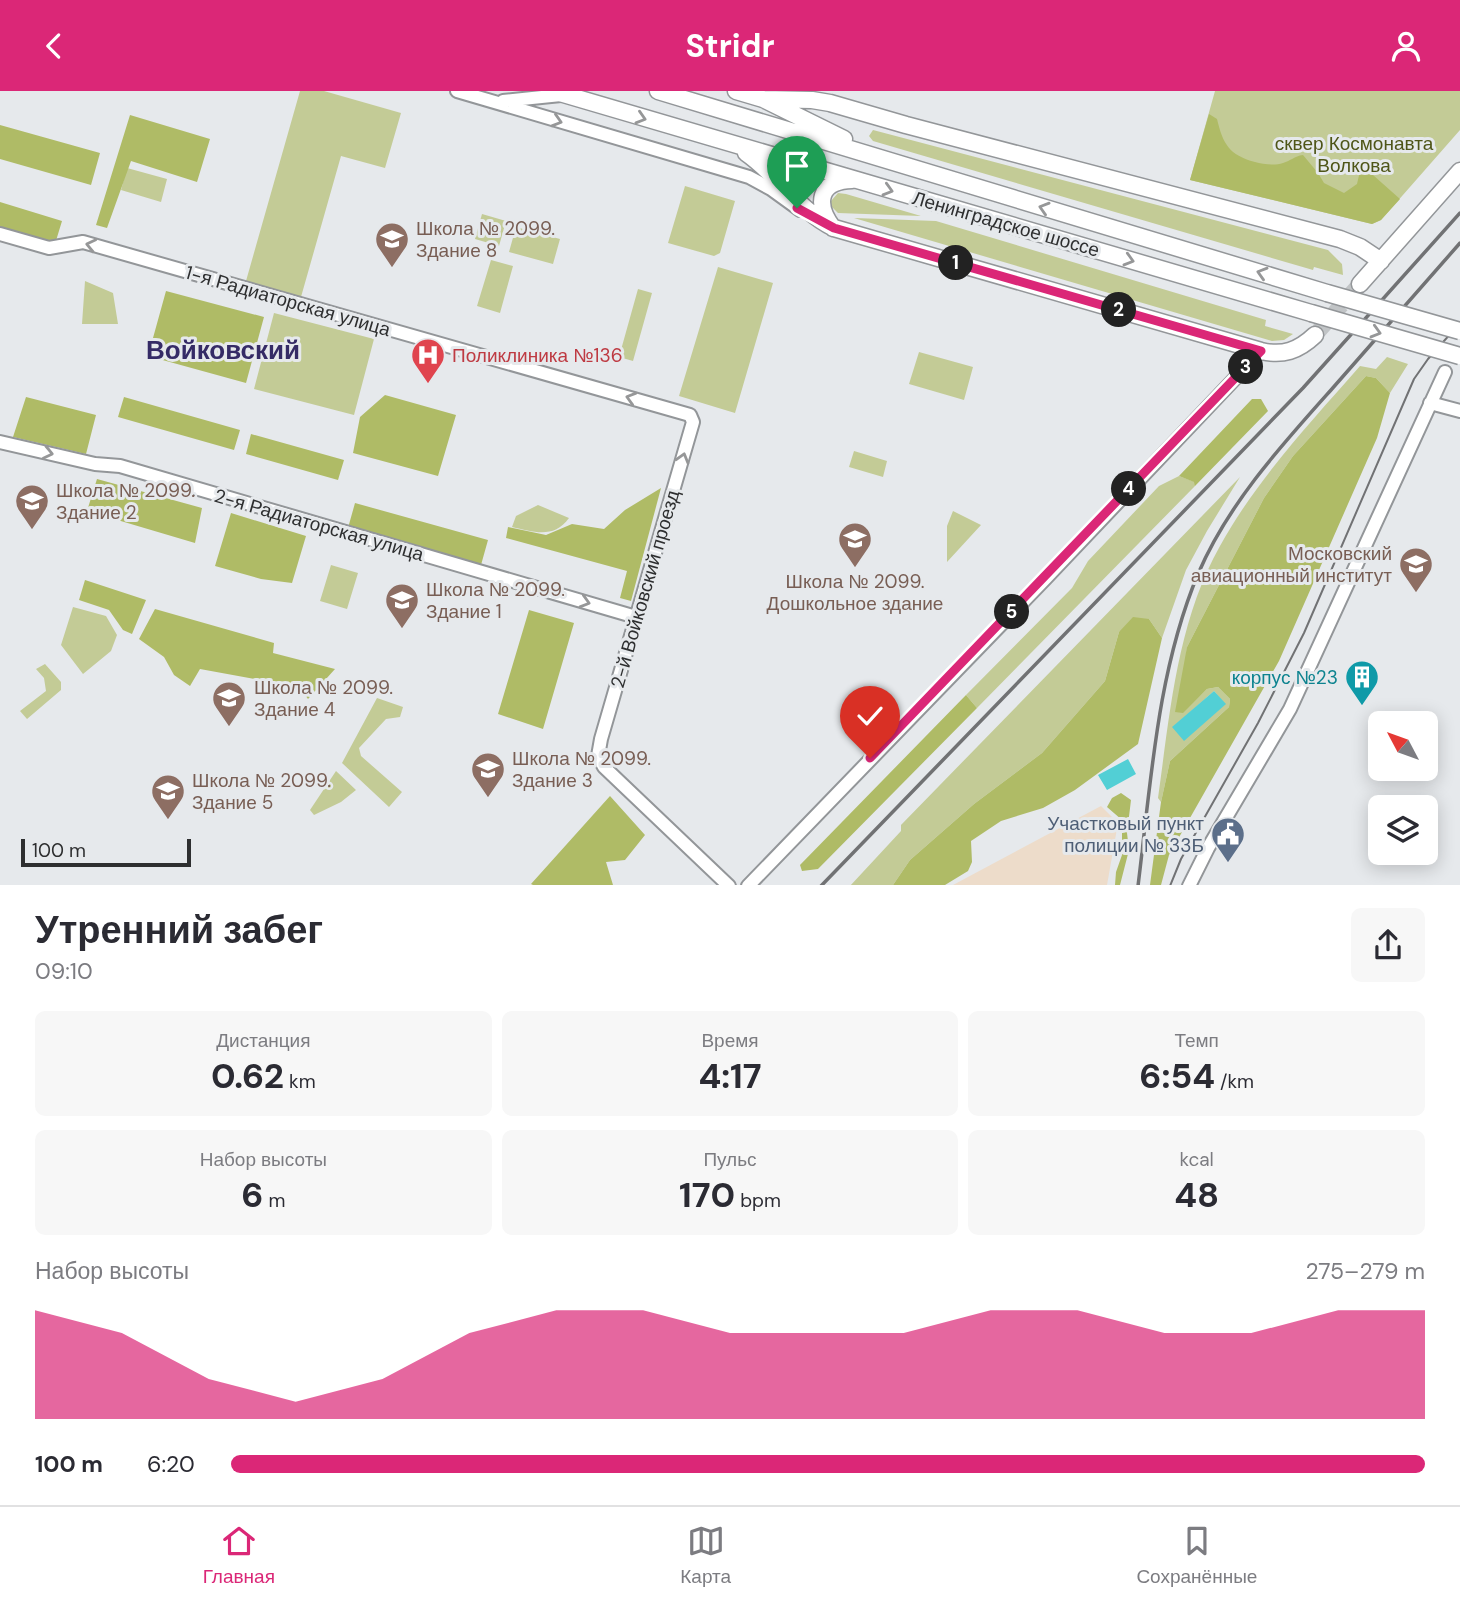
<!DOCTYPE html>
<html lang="ru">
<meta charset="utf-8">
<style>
:root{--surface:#fff;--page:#f7f7f7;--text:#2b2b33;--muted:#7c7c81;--line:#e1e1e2;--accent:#db2777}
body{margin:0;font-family:"DM Sans",sans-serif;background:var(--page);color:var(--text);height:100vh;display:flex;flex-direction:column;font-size:26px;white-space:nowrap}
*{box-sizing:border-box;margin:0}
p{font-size:23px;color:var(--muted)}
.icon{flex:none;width:38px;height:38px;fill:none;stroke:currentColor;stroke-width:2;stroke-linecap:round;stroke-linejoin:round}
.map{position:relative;height:794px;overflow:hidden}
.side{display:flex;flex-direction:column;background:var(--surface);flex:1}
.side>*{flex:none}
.needle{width:46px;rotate:311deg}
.buttons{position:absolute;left:1368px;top:620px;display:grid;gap:14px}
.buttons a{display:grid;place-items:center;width:70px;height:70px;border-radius:10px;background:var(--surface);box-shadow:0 4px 18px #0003;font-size:35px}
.scale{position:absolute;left:21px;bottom:18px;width:170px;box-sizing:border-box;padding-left:7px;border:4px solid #2e2f30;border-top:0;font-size:19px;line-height:24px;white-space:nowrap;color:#2e2f30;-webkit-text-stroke:5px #e6e9ec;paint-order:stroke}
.pin{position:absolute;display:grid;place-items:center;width:60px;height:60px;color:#fff;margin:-72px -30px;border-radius:50% 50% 50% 0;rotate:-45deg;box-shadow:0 0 7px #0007}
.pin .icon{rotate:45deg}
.km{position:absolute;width:35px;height:35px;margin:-18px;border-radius:50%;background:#222;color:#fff;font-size:19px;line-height:35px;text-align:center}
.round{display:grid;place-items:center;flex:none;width:74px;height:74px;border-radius:10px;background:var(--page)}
.headline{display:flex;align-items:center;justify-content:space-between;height:119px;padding:0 35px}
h1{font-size:38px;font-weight:700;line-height:52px}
.stats{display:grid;grid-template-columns:repeat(3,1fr);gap:10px;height:119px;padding:7px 35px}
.stats div{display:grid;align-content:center;border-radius:10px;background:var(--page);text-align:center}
.stats b{font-size:35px;font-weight:700}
.stats small{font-size:19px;font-weight:400}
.stats p{font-size:19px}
.chart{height:196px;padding:14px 35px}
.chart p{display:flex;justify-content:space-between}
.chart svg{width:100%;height:126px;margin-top:7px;fill:var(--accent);opacity:.7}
ul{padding:0 35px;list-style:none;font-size:23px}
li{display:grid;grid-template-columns:112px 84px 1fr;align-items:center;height:52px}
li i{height:18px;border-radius:9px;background:var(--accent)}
header{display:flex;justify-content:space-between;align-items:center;height:91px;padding:0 35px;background:var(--accent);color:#fff;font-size:32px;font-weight:700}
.dock{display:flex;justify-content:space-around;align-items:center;height:98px;border-top:2px solid var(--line);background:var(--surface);font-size:19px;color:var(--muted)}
.dock a{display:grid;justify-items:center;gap:4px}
.dock .current{color:var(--accent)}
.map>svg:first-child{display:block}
</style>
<header><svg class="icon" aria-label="back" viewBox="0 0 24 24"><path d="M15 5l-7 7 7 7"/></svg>Stridr<svg class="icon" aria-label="person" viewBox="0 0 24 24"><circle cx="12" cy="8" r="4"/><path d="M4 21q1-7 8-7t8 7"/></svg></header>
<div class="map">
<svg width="1460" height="795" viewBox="0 0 1460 795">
<rect width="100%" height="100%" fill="#e6e9ec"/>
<!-- industrial -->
<path fill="#eddcca" d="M1101,715l17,17 -11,62h-154z"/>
<!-- green -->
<path fill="#c3cb96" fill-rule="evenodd" d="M300,0h24l77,22 -16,55 -44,-12 -40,141 -55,-16z
M1215,0h245v39l-79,90 -9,4 -182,-44z
M873,39l455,120 14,14 1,11 -29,-8 -1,3 -440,-129 -4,-5z
M127,77l40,11 -6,23 -40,-12z
M685,95l50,15 -15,52 -6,3 -46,-13z
M838,102l8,1 75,22 -83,-3 -7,-7v-5z
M482,123l24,7 -7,25 -24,-7z
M854,127l82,3 330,99 -1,6 28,8 -9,6 -12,1z
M516,136l44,12 -7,25 -44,-12z
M491,169l22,6 -13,47 -23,-7z
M718,176l55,16 -38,130 -56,-17z
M85,190l28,12 5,31h-36z
M638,198l14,4 -19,68 -14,-4z
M274,222l100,26 -20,76 -100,-26z
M919,261l54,15 -9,33 -55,-16z
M1387,266l21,7 -18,29 -14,-15 -10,-2 -73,80 -29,42 -77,149 -4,65 24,-23 11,-2 12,12 -1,8 -59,54 -9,41 -3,-4c12,-85 19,-176 62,-252 37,-67 90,-123 140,-180l16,3zM1214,600l11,13 -41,36 -11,-13z
M854,360l33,10 -4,16 -34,-10z
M1179,385l16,6v4l-218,222 -11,-13 106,-107 16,-27 71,-75z
M1240,386l-33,54 -21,39 -24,68 -13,-19 -30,13 -14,49 -63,72 -68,51 -64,56 -17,25 -43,1 51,-55v-6z
M538,414l31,13c-15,21 -35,14 -57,9l4,-11z
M953,420l28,14 -34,37v-36z
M331,474l27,8 -11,36 -27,-8z
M73,516l33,9 11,19 -6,16 -28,23 -22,-29z
M45,573l16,18v8l-34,29 -7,-8 26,-20 -2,-13 -8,-9z
M377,607l26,9 -3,10 -14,2 -27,29 2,8 41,36 -13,15 -47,-44z
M336,680l20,19 -15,12 -27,13 -4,-5z"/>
<!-- forest -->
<path fill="#afbb66" d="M1209,23l8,5c6,25 12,36 38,43 8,2 19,4 28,1 8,-2 11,-7 20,-8l15,18 6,10 20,10 13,-9 3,-13 4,-4 36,32 -19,21 -9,4 -182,-44z
M130,24l80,24 -13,43 -66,-21 -24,67 -11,-3z
M0,34l100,28 -9,32 -91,-26z
M0,111l62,19 -7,23 -55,-17z
M166,200l98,26 -18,66 -98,-27z
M1366,285l10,2 14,15 -13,45 -98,223 -110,194 -8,30h-11l11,-83 9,-41 59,-54 1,-8 -12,-12 -11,2 -24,24 -8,-1 12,-65 77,-149 29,-42z
M385,304l71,20 -18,61 -85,-23 7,-36z
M26,306l70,18 -10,39 -73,-17z
M124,306l116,33 -6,20 -116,-33z
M1252,308h9l7,12 -73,75 -1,-4 -15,-6z
M251,343l93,26 -6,20 -92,-26z
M97,388l105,29 -7,35 -108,-32z
M661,397l-30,113 -11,-3 7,-27 -121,-33 2,-11 38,8 26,-11 32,5 21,-19z
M355,412l133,37 -7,25 -133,-37z
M231,422l75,23 -14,47 -31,-4 -46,-13z
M85,489l61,20 -14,34 -9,-4 -14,-20 -30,-10z
M155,518l119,34 -1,10 62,16 -27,30 -9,-12 -99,-18 -10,17 -16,-11 -10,-18 -25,-18z
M529,519l45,13 -31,106 -45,-15z
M1133,526l16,2 13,19 -24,106 -63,46 -32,18 -42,13 -30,20 1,21 -4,9 -23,14h-52l17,-25 64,-56 68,-51 63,-72 14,-49z
M966,604l11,13 -159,161 -16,2 -2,-6z
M1121,702l10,7 -4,33 2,17 -9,35h-5l1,-13 6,-17v-35l-15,-13 5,-9z
M610,705l35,39 -20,25 -19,2 7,23h-80l-2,-1z"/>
<!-- water -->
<path fill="#52cfd5" d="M1214,600l12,13 -42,37 -12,-14z
M1128,668l8,15 -29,16 -9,-15z"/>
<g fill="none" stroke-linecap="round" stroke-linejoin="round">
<!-- major-tunnel -->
<path stroke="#c1c4c6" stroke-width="16" stroke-dasharray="16 8" stroke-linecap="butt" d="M1315,244l45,-51"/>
<!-- minor casing -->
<g stroke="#939699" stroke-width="16">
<path id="minor" d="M457,0l292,86 22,12 29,21
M503,10l58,-6
M0,143l49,14 34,-6 607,173 3,7 -92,317 -3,17 6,11 125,119
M1430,312l30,8
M0,351l95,22 25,2 516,151
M748,795l298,-308 215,-227
M1189,795l19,-38 82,-139 155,-337"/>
</g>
<!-- major casing -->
<g stroke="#939699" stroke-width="19">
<path id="major" d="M553,0l758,222
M658,0l669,202
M736,0l27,8 81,40
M763,8l49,1 18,3 76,22 434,114 20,8 21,14
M746,62c32,22 53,58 88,75l427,123c22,5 37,0 54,-16
M833,137c-18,-24 -15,-47 19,-48
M1360,193l100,-113"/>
</g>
<!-- minor -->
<use href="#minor" stroke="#fff" stroke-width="12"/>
<!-- major -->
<use href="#major" stroke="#fff" stroke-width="16"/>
<!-- tram -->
<path stroke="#717274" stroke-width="2" d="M1170,795l11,-27 77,-136 46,-90 110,-254 14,-20 32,-36"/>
<!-- rail -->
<path stroke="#717274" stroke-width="3.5" d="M821,795l482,-498 157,-175
M1138,795c13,-104 19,-214 60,-312 30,-70 82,-127 133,-184 43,-49 86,-98 129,-147"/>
<!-- major-bridge casing -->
<g stroke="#939699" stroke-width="19" stroke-linecap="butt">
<path id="major-bridge" d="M1327,202l133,38
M1311,222l149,43"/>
</g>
<!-- major-bridge -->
<use href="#major-bridge" stroke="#fff" stroke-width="16"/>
</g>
<!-- one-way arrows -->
<defs><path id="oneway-chevron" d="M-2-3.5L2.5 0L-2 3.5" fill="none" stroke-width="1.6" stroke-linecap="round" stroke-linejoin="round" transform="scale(1.75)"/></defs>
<g stroke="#969798">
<use href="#oneway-chevron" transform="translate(641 27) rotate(17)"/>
<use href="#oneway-chevron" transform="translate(557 30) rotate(17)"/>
<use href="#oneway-chevron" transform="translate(888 99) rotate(16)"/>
<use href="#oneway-chevron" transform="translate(1044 117) rotate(-163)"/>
<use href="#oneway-chevron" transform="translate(91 154) rotate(-167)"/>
<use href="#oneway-chevron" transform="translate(1129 169) rotate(16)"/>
<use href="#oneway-chevron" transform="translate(1262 182) rotate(-163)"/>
<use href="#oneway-chevron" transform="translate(1376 241) rotate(16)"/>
<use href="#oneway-chevron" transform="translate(631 307) rotate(-164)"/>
<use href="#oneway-chevron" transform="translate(48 362) rotate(13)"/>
<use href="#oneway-chevron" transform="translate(683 367) rotate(-74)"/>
<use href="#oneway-chevron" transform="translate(585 511) rotate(16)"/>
</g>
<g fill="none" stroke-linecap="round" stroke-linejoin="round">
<!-- route casing -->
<g stroke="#fff" stroke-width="14">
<path id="route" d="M797,117l37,20 427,123 -391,407"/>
</g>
<!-- route -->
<use href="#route" stroke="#db2777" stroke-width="9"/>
</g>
<!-- icons -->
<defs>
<g id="school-pin" transform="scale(1.75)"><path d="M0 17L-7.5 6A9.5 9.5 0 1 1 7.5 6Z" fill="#8d6e63" stroke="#e6e9ec"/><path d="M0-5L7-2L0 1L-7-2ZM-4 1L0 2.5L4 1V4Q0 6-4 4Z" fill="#fff"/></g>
<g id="hospital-pin" transform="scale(1.75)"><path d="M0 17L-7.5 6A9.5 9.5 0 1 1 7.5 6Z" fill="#e0444e" stroke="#e6e9ec"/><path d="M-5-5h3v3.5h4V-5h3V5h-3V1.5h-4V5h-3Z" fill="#fff"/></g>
<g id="university-pin" transform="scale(1.75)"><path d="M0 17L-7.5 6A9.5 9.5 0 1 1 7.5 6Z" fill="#8d6e63" stroke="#e6e9ec"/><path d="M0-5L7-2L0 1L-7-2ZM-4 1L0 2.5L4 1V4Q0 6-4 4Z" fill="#fff"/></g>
<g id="building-pin" transform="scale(1.75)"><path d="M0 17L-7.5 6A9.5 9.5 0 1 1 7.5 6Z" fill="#0f9aa8" stroke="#e6e9ec"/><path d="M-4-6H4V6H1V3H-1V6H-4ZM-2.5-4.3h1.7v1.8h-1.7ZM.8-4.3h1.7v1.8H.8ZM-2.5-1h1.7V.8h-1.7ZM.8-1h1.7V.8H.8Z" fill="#fff"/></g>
<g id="civic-pin" transform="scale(1.75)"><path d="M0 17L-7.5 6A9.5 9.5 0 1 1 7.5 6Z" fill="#5c6f8a" stroke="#e6e9ec"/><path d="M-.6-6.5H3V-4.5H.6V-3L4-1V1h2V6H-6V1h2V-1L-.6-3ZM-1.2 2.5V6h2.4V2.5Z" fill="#fff"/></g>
</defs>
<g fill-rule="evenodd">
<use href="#school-pin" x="392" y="148"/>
<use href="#hospital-pin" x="428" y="264"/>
<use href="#school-pin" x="32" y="410"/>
<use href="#school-pin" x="855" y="448"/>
<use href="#university-pin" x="1416" y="473"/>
<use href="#school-pin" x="402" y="509"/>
<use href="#building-pin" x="1362" y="586"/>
<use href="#school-pin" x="229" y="607"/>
<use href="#school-pin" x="488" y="678"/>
<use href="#school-pin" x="168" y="700"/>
<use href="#civic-pin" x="1228" y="743"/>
</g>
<g text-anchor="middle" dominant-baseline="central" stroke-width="6" stroke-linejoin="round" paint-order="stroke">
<!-- park labels -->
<g font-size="19" fill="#4e5518" stroke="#e6e9ec">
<text x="1354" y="52">сквер Космонавта<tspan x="1354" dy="22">Волкова</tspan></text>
</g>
<!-- street labels -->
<g font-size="19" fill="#2e2f30" stroke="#e6e9ec">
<text transform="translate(1006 133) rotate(16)">Ленинградское шоссе</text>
<text transform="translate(288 210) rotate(16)">1-я Радиаторская улица</text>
<text transform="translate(319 434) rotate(16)">2-я Радиаторская улица</text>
<text transform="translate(645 498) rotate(-74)">2-й Войковский проезд</text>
</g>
<!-- education labels -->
<g font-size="19" fill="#785e54" stroke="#e6e9ec" text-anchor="start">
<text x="416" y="137">Школа № 2099.<tspan x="416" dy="22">Здание 8</tspan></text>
<text x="56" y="399">Школа № 2099.<tspan x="56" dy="22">Здание 2</tspan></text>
<text x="1392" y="462" text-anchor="end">Московский<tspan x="1392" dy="22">авиационный институт</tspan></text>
<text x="855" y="490" text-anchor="middle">Школа № 2099.<tspan x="855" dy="22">Дошкольное здание</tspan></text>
<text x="426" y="498">Школа № 2099.<tspan x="426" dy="22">Здание 1</tspan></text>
<text x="254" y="596">Школа № 2099.<tspan x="254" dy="22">Здание 4</tspan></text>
<text x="512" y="667">Школа № 2099.<tspan x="512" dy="22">Здание 3</tspan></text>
<text x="192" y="689">Школа № 2099.<tspan x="192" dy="22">Здание 5</tspan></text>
</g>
<!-- health labels -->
<g font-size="19" fill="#be3a42" stroke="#e6e9ec" text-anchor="start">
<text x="452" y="264">Поликлиника №136</text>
</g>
<!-- culture labels -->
<g font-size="19" fill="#0d838f" stroke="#e6e9ec" text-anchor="end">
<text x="1338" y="586">корпус №23</text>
</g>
<!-- service labels -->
<g font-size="19" fill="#4e5e75" stroke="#e6e9ec" text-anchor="end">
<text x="1204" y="732">Участковый пункт<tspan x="1204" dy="22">полиции № 33Б</tspan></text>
</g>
<!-- district labels -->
<g font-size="26" font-weight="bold" fill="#352b66" stroke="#e6e9ec">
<text x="223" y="259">Войковский</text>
</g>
</g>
</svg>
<div class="buttons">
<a><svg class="needle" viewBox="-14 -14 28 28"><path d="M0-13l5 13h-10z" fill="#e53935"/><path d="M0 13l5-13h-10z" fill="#7c7c81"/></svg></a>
<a><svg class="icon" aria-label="layers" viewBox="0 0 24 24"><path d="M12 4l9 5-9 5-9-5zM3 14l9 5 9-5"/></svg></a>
</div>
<div class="scale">100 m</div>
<div class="pin" style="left:797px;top:117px;background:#1e9e55"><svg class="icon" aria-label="arrive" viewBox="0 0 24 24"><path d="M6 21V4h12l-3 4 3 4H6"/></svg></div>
<div class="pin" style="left:870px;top:667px;background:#d93025"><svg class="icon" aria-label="check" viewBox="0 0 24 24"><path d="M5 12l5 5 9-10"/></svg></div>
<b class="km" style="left:956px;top:172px">1</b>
<b class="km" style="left:1119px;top:219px">2</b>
<b class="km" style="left:1246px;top:276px">3</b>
<b class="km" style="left:1129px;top:398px">4</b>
<b class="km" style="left:1012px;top:521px">5</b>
</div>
<section class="side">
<div class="headline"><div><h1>Утренний забег</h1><p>09:10</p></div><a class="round"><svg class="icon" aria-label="share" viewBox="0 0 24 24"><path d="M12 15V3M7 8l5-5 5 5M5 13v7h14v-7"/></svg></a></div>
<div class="stats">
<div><p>Дистанция</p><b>0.62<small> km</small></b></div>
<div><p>Время</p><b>4:17</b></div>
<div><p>Темп</p><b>6:54<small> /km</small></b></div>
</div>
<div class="stats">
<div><p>Набор высоты</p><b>6<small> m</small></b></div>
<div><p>Пульс</p><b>170<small> bpm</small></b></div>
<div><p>kcal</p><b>48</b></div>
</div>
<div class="chart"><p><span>Набор высоты</span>275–279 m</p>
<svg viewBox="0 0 160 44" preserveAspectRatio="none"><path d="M0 44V6L10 14L20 30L30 38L40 30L50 14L60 6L70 6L80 14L90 14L100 14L110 6L120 6L130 14L140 14L150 6L160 6V44z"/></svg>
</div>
<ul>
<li><b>100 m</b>6:20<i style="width:100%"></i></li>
</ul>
</section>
<nav class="dock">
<a class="current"><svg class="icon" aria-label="home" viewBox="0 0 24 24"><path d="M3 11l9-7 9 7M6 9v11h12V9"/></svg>Главная</a>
<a><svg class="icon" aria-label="map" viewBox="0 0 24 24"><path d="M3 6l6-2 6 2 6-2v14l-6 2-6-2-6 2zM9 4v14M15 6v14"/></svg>Карта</a>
<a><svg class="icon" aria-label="saved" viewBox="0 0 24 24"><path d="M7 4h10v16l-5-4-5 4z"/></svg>Сохранённые</a>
</nav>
